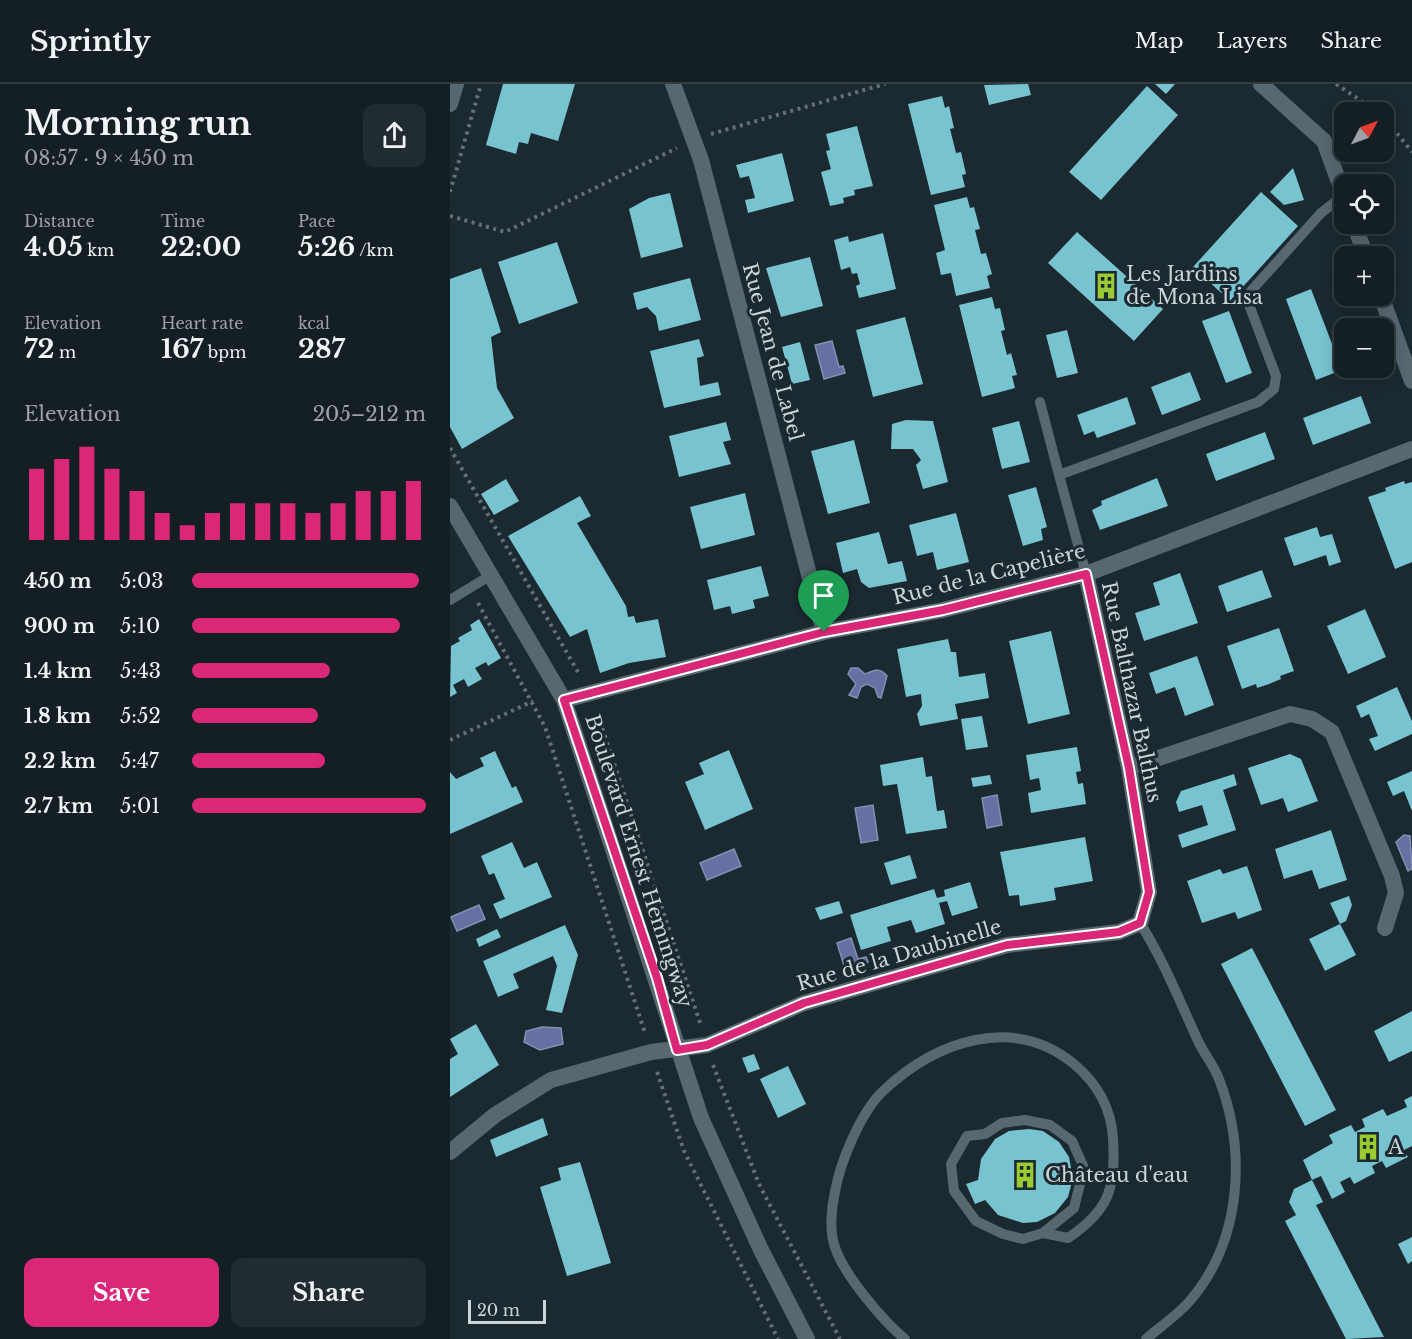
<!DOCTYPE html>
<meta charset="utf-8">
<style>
:root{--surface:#141f24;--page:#212c31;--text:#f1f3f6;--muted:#9da2a6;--line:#333d41;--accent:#db2777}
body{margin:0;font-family:"Libre Baskerville",serif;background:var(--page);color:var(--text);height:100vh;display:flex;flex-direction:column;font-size:22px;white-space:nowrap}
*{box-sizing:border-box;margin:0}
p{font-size:20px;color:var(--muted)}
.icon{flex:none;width:33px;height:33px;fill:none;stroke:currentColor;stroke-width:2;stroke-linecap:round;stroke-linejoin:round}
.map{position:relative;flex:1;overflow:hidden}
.panel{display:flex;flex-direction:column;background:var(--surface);width:450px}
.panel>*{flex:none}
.needle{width:39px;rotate:49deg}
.tools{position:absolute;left:884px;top:18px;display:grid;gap:12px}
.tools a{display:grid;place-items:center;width:60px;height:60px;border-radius:12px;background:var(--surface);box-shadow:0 3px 15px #0003,0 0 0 2px var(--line);font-size:30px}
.scale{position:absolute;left:18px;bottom:15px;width:78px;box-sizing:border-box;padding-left:6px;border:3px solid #cbd4d8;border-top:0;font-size:16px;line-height:21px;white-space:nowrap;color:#cbd4d8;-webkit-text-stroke:4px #1b2930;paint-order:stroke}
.pin{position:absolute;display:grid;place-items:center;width:51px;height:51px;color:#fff;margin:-62px -26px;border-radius:50% 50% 50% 0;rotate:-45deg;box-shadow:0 0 6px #0007}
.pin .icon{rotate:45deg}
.round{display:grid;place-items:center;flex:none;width:63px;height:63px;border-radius:12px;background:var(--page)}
.summary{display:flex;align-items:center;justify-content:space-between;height:102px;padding:0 24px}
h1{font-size:33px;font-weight:800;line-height:45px}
.metrics{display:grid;grid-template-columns:repeat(3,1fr);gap:9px;height:102px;padding:6px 24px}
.metrics div{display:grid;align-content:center}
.metrics b{font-size:26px;font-weight:800}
.metrics small{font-size:16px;font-weight:400}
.metrics p{font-size:16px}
.chart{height:168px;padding:12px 24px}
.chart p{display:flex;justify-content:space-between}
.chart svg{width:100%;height:108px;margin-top:6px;stroke:var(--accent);stroke-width:6}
.cta{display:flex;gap:12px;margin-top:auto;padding:12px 24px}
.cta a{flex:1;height:69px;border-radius:12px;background:var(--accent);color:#fff;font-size:24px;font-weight:800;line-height:69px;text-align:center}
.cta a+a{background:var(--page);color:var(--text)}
ul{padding:0 24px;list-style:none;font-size:20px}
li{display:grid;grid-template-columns:96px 72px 1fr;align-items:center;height:45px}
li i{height:15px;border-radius:8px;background:var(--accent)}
header{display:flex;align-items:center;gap:36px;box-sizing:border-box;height:84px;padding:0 30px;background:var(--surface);border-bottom:2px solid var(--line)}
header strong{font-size:28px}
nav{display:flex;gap:33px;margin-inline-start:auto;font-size:21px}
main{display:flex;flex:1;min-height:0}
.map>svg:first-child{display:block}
</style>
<header>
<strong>Sprintly</strong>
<nav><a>Map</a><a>Layers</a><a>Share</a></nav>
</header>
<main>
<section class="panel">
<div class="summary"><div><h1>Morning run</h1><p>08:57 · 9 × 450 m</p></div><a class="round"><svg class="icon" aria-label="share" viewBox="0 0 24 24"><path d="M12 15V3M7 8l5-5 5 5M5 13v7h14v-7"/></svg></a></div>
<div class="metrics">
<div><p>Distance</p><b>4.05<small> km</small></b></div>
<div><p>Time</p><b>22:00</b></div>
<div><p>Pace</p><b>5:26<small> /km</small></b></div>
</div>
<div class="metrics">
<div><p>Elevation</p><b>72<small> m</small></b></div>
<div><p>Heart rate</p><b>167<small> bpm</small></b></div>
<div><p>kcal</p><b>287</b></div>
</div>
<div class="chart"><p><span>Elevation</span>205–212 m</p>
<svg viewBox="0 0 160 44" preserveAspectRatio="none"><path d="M5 44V15M15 44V11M25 44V6M35 44V15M45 44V24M55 44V33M65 44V38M75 44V33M85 44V29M95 44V29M105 44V29M115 44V33M125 44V29M135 44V24M145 44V24M155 44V20"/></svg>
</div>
<ul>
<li><b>450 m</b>5:03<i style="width:97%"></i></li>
<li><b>900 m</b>5:10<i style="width:89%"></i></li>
<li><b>1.4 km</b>5:43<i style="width:59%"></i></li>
<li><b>1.8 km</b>5:52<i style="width:54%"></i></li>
<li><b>2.2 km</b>5:47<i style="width:57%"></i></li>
<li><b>2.7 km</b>5:01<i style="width:100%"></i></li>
</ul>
<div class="cta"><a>Save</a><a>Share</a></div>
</section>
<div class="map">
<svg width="962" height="1255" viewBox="0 0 962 1255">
<rect width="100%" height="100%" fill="#1b2930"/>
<!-- water -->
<path fill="#6571a2" stroke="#848fb2" stroke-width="1.5" d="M382,257l7,26 4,-1 2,7 -21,6 -9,-34z
M401,584h7l7,6c10,-4 15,-7 22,2l-6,22 -3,-1 -3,-9 -8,-4 -6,3 -4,11 -8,-3 7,-11 -8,-10z
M547,711l5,30 -15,3 -5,-30z
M423,721l5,35 -17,3 -6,-35z
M954,751l6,1 2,33 -4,2 -12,-29z
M284,765l7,17 -34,14 -7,-17z
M29,821l6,14 -28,12 -6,-14z
M401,854l7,21 8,-2 2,5 -3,4 -19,6 -9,-29z
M92,943l19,1 2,16 -23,6 -16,-8 2,-11z"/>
<!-- building -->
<path fill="#77c3d0" d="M53,0h72l-17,57 -27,-8 -3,11 -9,-2 -3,12 -30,-9z
M578,0l3,11 -42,10 -5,-20z
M705,0h20l-9,10z
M697,2l31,29 -77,85 -32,-28z
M492,12l3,12 4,-2 5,22 -4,1 6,24 5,-1 5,22 -4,1 3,12 -34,8 -23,-91z
M407,42l16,60 -19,4 1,5 -12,3 1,5 -14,3 -9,-34 10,-3 -5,-18 4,-1 -4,-16z
M332,69l12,48 -46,12 -3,-13 10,-2 -6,-22 -9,2 -4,-13z
M843,84l11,32 -20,5 -14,-13z
M811,108l37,34 -68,75 -37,-34z
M220,109l13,54 -42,11 -12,-49 20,-11z
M517,113l3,11 4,-1 6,22 -5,1 6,24 5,-1 6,21 -5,2 3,12 -34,8 -5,-23 -10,2 -5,-22 9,-3 -11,-45z
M627,148l86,77 -29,32 -86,-78z
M433,149l13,56 -37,9 -3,-12 4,-2 -3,-11 -5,1 -2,-7 -9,3 -7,-30 14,-4 1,6z
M107,158l21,61 -59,21 -21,-62z
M360,173l13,49 -42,11 -15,-49z
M31,184l20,64 -10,5 6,51 17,30 -52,31 -12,-22v-148z
M240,194l11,42 -42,11 -3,-15 -9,-9 -10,3 -4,-17z
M861,205l31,81 -26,10 -30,-81z
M542,213l3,12 5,-1 5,22 -4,1 6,24 4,-2 6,22 -5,1 3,12 -33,9 -23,-92z
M779,227l23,62 -26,10 -24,-62z
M455,233l18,67 -50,13 -17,-67z
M617,246l11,43 -21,5 -11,-43z
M249,255l5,17 -7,2 3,28 18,-4 3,13 -57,13 -14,-57z
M350,258l10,38 -18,4 -10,-37z
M740,288l11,28 -39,15 -11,-28z
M911,312l10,27 -58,22 -10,-27z
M677,313l9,27 -39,14 -3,-7 -10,4 -7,-20z
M456,336l27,1 15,61 -25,7 -7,-24 5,-5 -8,-11h-22l1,-25z
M569,337l11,41 -28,7 -10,-41z
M276,338l5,18 -8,2 8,22 -52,13 -10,-41z
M815,348l10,27 -59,22 -10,-27z
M404,356l16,63 -42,11 -17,-63z
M707,394l11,28 -68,24 -8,-20 10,-5 -1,-4z
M56,395l13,22 -25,14 -13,-21z
M954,397l1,3 7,-2v80l-17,7 -27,-72 18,-6 -1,-3z
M586,403l11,40 -6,2 2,11 -20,6 -15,-51z
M295,409l10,42 -54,14 -11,-42z
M130,412l11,20 -14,7 49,83 2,11 6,-1 2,7 22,-4 8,38 -37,6 -29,10 -13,-44 -17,8 -62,-101z
M506,429l13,49 -32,8 -4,-18 -16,4 -8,-31z
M867,443l3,10 12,-3 9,28 -12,4 -3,-11 -32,11 -10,-28z
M429,448l9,32 14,-3 5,20 -38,7 -8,-6 -4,-13 -14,4 -7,-30z
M311,482l8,30 -16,4 2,8 -23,6 -2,-8 -16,4 -7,-30z
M812,486l10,27 -45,15 -9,-26z
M730,489l18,50 -54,18 -9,-28 25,-8 -7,-22z
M915,525l21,48 -38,17 -21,-48z
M29,535l22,39 -13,8 -2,-4 -11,6 7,11 -14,8 -4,-8 -11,6 4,8 -7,4 1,-51 9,-5 -2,-3 14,-8 -2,-5z
M829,544l15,43 -14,5 1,3 -12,5 -12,4 -1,-4 -14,5 -15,-43z
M601,547l19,83 -42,10 -19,-83z
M498,555l3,13h5l3,25 26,-4 4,25 -34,6 3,15 -38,7 -3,-12 5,-8 -1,-12 -15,3 -9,-48z
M747,572l17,49 -29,11 -10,-29 -19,7 -7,-21z
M947,603l15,34v13l-37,17 -6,-12 9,-3 -9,-22 -8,4 -5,-12z
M532,632l6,31 -22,3 -5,-31z
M627,663l4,24 -5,1 2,12 5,-1 3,21 -55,9 -3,-20 13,-3 -2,-12 -9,2 -4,-25z
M279,666l24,59 -48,21 -20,-48 19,-8 -5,-11z
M45,667l17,37 4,-2 7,16 -73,32v-62l6,7 28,-13 -4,-8z
M840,670l11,5 17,42 -30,11 -5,-14 -22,7 -13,-37z
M473,673l3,20 6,-1 5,35 7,-1 3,18 -41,6 -9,-50 -14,2 -3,-21z
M962,687v40l-8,-20 -11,5 -6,-14z
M784,690l3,11 -14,5 13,40 -54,18 -4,-13 30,-10 -6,-20 -23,7 -3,-10 5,-11z
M540,691l2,9 -19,3 -2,-9z
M881,746l16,50 -28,9 -7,-19 -28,9 -9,-30z
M635,753l8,44 -39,7 2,12 -36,6 -1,-11 -10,1 -9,-44z
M62,758l12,26 13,-6 15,35 -52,22 -7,-15 12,-5 -11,-26 -5,2 -8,-19z
M460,771l7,23 -26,7 -7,-22z
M797,782l15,44 -24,9 -3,-7 -33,11 -15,-42 33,-12 3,5z
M520,798l8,26 -26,8 -5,-15 -8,2 6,21 -29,9 -5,-13 -24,7 4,14 -30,9 -11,-35 84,-26 3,9 8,-2 -1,-6z
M899,812l3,9 -6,16 -6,3 -10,-21z
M389,817l4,12 -23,7 -5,-12z
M890,840l16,31 -31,16 -16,-32z
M115,841l13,30 -16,58 -16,-3 11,-44 -4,-10 -40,18 6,14 -21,9 -15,-36z
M47,845l4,8 -22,10 -3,-8z
M802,864l84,162 -31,16 -84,-162z
M962,927v40l-23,11 -15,-31z
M26,940l23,41 -49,32v-38l8,-5 -8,-15z
M304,970l6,15 -12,4 -6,-15z
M338,982l18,38 -28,14 -18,-39z
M962,1012v50l-8,4 4,7 -22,11 -4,-7 -10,5 3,7 -21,11 -4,-7 -10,5 5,10 -13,7 -11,-23 -9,4 11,22 -7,3 68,132 -38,2 -61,-118 11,-6 -7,-13 5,-13 18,-9 -9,-20 30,-17 -4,-8 22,-10 4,7 10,-5 -3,-8 21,-10 4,7 20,-9 -3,-7z
M93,1034l5,17 -52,22 -6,-17z
M579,1045l14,2 16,11 10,15 4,21 -5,19 -13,16 -18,9 -14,1 -25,-8 -13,-15 -10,4 -9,-20 12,-4 3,-21 14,-20 14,-8z
M130,1078l31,101 -44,13 -27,-89 21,-7 -3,-12z
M962,1153v24l-4,3 -10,-20z"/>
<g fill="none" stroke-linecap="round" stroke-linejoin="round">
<!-- path -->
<path stroke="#647076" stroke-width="4" stroke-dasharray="3 4.5" stroke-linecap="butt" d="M886,0l42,28
M933,32l29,36
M261,50l174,-50
M0,108l31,-108
M0,132l55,16 172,-84
M0,364l129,226
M28,519l67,124 100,306
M150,637l101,305
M0,656l83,-39
M263,981l46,119 81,155
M207,988l27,79 94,188"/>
<!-- service -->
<path stroke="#586870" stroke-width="10" d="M590,318l19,73
M636,490l-27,-99 199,-73 16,-13 2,-13 -28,-74 3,-11 70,-78 23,-18
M0,516l41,-25
M690,839c24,38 40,79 59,120 6,12 15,23 20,36 28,73 23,163 -31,224 -12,13 -28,24 -42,36
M455,1255c-22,-18 -59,-62 -69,-89 -7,-17 -5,-41 -1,-58 5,-30 26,-80 48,-101 53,-50 130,-77 191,-27 24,20 37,44 39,74 3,49 -3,72 -45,100l-25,-5 -20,6 -20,-5 -27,-13 -22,-30 -3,-27 16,-28 18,-2 17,-11 23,-3 25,5 22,16 12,27 -10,40 -31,25"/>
<!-- minor -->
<path stroke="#586870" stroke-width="16" d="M223,0l28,76 123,472
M811,0l63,57 20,55
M0,20l6,-20
M904,140l12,32
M931,212l31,85
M0,422l114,194 137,418 60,132 46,89
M114,616l260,-68 119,-22 143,-36 326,-125
M679,684l161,-54 22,5 20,13 60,144 4,17 -11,35
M0,1068l45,-37 56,-35 100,-28 56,-7 97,-42 203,-58 112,-13 21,-9 9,-31 -20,-124 -43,-194"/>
</g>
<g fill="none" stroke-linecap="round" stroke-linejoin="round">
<!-- route casing -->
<g stroke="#fff" stroke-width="12">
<path id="route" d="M636,490l43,194 20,124 -9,31 -21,9 -112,13 -203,58 -97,42 -30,5 -20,-72 -93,-278 260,-68 119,-22z"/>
</g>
<!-- route -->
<use href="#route" stroke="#db2777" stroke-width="8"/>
</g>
<!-- icons -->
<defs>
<g id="building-bare" transform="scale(2.07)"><path d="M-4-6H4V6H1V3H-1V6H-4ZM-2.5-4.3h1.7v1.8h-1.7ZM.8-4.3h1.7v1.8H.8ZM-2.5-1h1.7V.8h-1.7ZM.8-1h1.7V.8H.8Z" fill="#9bcb32" stroke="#1b2930" stroke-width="2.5" paint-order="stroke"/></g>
</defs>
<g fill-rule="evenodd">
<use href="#building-bare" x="656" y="202"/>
<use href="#building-bare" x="918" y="1063"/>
<use href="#building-bare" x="575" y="1091"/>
</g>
<g text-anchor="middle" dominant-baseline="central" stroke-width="6" stroke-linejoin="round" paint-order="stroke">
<!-- poi labels -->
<g font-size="20" fill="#cbd4d8" stroke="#1b2930" text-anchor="start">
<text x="676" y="190">Les Jardins<tspan x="676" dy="23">de Mona Lisa</tspan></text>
<text x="938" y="1063">A</text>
<text x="595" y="1091">Château d'eau</text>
</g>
<!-- street labels -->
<g font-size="20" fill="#cbd4d8" stroke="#1b2930">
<text transform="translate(323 268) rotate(75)">Rue Jean de Label</text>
<text transform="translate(539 490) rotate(-14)">Rue de la Capelière</text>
<text transform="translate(682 608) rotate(78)">Rue Balthazar Balthus</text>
<text transform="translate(189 777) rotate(72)">Boulevard Ernest Hemingway</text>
<text transform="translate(449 871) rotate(-16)">Rue de la Daubinelle</text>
</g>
</g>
</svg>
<div class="tools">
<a><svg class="needle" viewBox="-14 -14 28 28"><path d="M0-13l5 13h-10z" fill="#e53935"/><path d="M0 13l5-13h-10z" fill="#9da2a6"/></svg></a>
<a><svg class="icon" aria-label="locate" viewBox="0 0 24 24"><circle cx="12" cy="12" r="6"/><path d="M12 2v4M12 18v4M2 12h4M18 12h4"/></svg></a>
<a>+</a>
<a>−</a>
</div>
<div class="scale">20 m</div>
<div class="pin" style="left:374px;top:548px;background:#1e9e55"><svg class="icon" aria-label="arrive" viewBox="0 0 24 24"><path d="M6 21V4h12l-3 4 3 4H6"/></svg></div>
</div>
</main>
